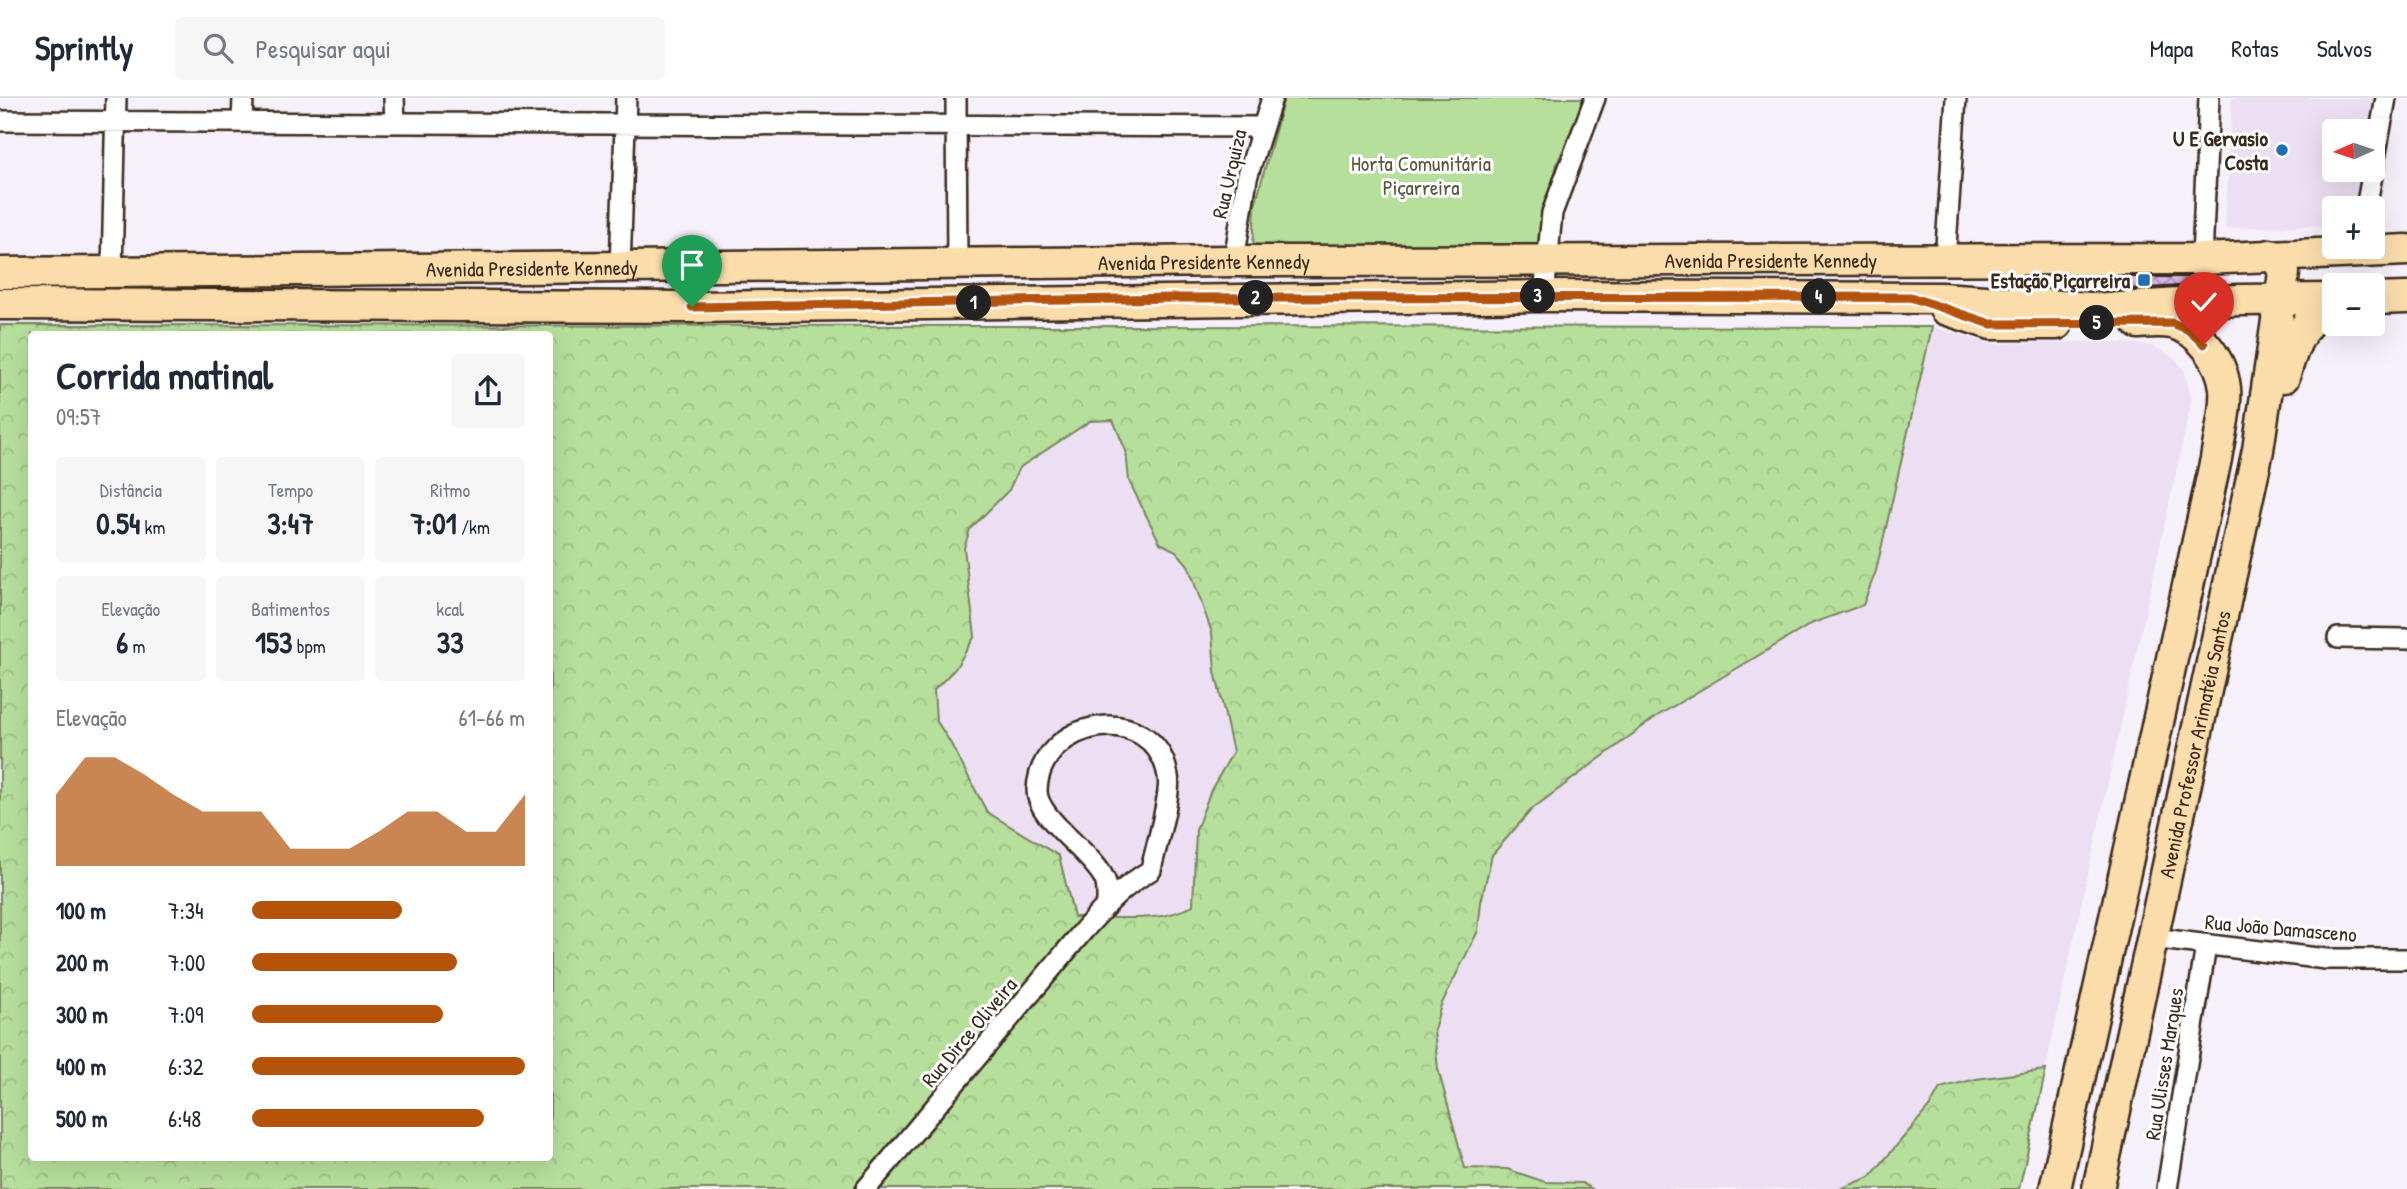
<!DOCTYPE html>
<html lang="pt">
<meta charset="utf-8">
<style>
:root{--surface:#fff;--page:#f6f6f7;--text:#1f2937;--muted:#747a83;--line:#e0e1e3;--accent:#b45309}
body{margin:0;font-family:"Patrick Hand",sans-serif;background:var(--page);color:var(--text);height:100vh;display:flex;flex-direction:column;font-size:26px;white-space:nowrap}
*{box-sizing:border-box;margin:0}
p{font-size:23px;color:var(--muted)}
.icon{flex:none;width:38px;height:38px;fill:none;stroke:currentColor;stroke-width:2;stroke-linecap:round;stroke-linejoin:round}
.map{position:relative;flex:1;overflow:hidden}
.side{position:absolute;left:28px;top:233px;width:525px;height:830px;display:flex;flex-direction:column;background:var(--surface);border-radius:7px;box-shadow:0 7px 28px #0002}
.side>*{flex:none}
.needle{width:46px;rotate:267deg}
.buttons{position:absolute;left:2322px;top:21px;display:grid;gap:14px}
.buttons a{display:grid;place-items:center;width:63px;height:63px;border-radius:7px;background:var(--surface);box-shadow:0 7px 28px #0002;font-size:35px}
.pin{position:absolute;display:grid;place-items:center;width:60px;height:60px;color:#fff;margin:-72px -30px;border-radius:50% 50% 50% 0;rotate:-45deg;box-shadow:0 0 7px #0007}
.pin .icon{rotate:45deg}
.km{position:absolute;width:35px;height:35px;margin:-18px;border-radius:50%;background:#222;color:#fff;font-size:19px;line-height:35px;text-align:center}
.round{display:grid;place-items:center;flex:none;width:74px;height:74px;border-radius:7px;background:var(--page)}
.head{display:flex;align-items:center;justify-content:space-between;height:119px;padding:0 28px}
h1{font-size:38px;font-weight:800;line-height:52px}
.stats{display:grid;grid-template-columns:repeat(3,1fr);gap:10px;height:119px;padding:7px 28px}
.stats div{display:grid;align-content:center;border-radius:7px;background:var(--page);text-align:center}
.stats b{font-size:30px;font-weight:800}
.stats small{font-size:19px;font-weight:400}
.stats p{font-size:19px}
.chart{height:196px;padding:14px 28px}
.chart p{display:flex;justify-content:space-between}
.chart svg{width:100%;height:126px;margin-top:7px;fill:var(--accent);opacity:.7}
ul{padding:0 28px;list-style:none;font-size:23px}
li{display:grid;grid-template-columns:112px 84px 1fr;align-items:center;height:52px}
li i{height:18px;border-radius:9px;background:var(--accent)}
header{display:flex;align-items:center;gap:42px;box-sizing:border-box;height:98px;padding:0 35px;background:var(--surface);border-bottom:2px solid var(--line)}
header strong{font-size:33px}
nav{display:flex;gap:38px;margin-inline-start:auto;font-size:24px}
.search{width:490px;height:63px;background:var(--page);display:flex;align-items:center;gap:18px;box-sizing:border-box;padding:0 24px;border-radius:7px;color:var(--muted);font-size:26px}
.map>svg:first-child{display:block}
</style>
<header>
<strong>Sprintly</strong>
<div class="search"><svg class="icon" aria-label="search" viewBox="0 0 24 24"><circle cx="10" cy="10" r="6"/><path d="M15 15l6 6"/></svg>Pesquisar aqui</div>
<nav><a>Mapa</a><a>Rotas</a><a>Salvos</a></nav>
</header>
<div class="map">
<svg width="2407" height="1091" viewBox="0 0 2407 1091">
<defs>
<pattern id="forest-crowns" width="20" height="18" patternUnits="userSpaceOnUse" patternTransform="scale(1.75)"><rect width="20" height="18" fill="#b6df9c"/><path d="M2 6a3 3 0 1 1 6 0M12 15a3 3 0 1 1 6 0" fill="none" stroke="#9dc086"/></pattern>
<pattern id="building-cross-hatch" width="8" height="8" patternUnits="userSpaceOnUse" patternTransform="scale(1.75)"><rect width="8" height="8" fill="#d3b6e4"/><path d="M0 0l8 8M0 8l8-8" fill="none" stroke="#ac94b8"/></pattern>
</defs>
<rect width="100%" height="100%" fill="#f6f0fa"/>
<filter id="ink" filterUnits="userSpaceOnUse"><feTurbulence type="fractalNoise" baseFrequency=".0143" numOctaves="2"/><feDisplacementMap in="SourceGraphic" scale="14" xChannelSelector="R" yChannelSelector="G"/><feConvolveMatrix kernelMatrix="1 2 1 2 8 2 1 2 1" color-interpolation-filters="sRGB"/></filter>
<g filter="url(#ink)">
<!-- built -->
<path fill="#ecdff3" fill-rule="evenodd" d="M2232,0h143l-6,33h-35v39h28l-7,38h-21v17l-109,3z
M0,227l1932,2 59,17 90,-2 63,2 10,3 22,12 8,11 7,28 -2,15 -170,776h-2019zM32,236h518v823h-518z"/>
<!-- green -->
<path fill="#b6df9c" stroke="#78845d" stroke-width="2" d="M1284,0h304l-31,65 -18,88h-286l2,-46z"/>
<!-- forest -->
<path fill="url(#forest-crowns)" stroke="#78845d" stroke-width="2" fill-rule="evenodd" d="M0,227l1932,2 -56,244 -13,34 -50,18 -156,93 -125,93 -40,46 -11,47 -3,29 -37,74 -7,25 4,39 27,99 42,1 38,13 37,1 10,6h-1592zM32,236h518v823h-518zM1113,322l13,31 3,30 31,62 16,8 12,14 24,68 3,38 18,81 -22,38 -15,40 -3,75c-33,20 -82,11 -119,12l-15,-61 -72,-44 -37,-70 -14,-22 -2,-30 21,-21 20,-33 -11,-88 6,-19 39,-39 10,-22 71,-47z
M2046,972l-27,119h-179l30,-12 60,-71 10,-18 36,-9z"/>
<!-- building -->
<path fill="url(#building-cross-hatch)" stroke="#3b2a1e" stroke-width="2" d="M2101,179h93v8l-93,6z"/>
<g fill="none" stroke-linecap="round" stroke-linejoin="round">
<!-- minor casing -->
<g stroke="#3b2a1e" stroke-width="24">
<path id="minor" d="M394,0l1,25
M956,0l1,167
M0,23l1263,6
M242,24l1,-24
M2373,71l13,-71
M2366,110l7,-38
M2202,161l7,-161
M1234,163l13,-83 25,-80
M1945,163l11,-163
M620,170l6,-170
M112,174l4,-174
M1544,198l8,-83 43,-115
M2338,540l69,1
M2152,840l174,21h81
M866,1091l218,-259c23,-26 37,-42 67,-60 4,-21 21,-75 17,-94 -14,-78 -129,-58 -131,15 0,27 53,60 67,87 4,7 3,18 3,26
M2167,1091l39,-243"/>
</g>
<!-- primary casing -->
<g stroke="#3b2a1e" stroke-width="35">
<g id="primary">
<path id="s1" d="M0,175l1234,-12 968,-2 205,-9"/>
<path d="M2373,201l34,-1"/>
<path d="M0,206l692,3 852,-11 397,2 164,11 133,-9 96,-1"/>
<path d="M1945,211l46,15h66"/>
<path d="M2284,279c9,-30 18,-60 50,-72"/>
<path d="M2055,1091l161,-730c3,-22 11,-49 9,-71 -3,-27 -26,-59 -53,-65 -11,-2 -23,-1 -34,0"/>
<path id="s2" d="M2098,1091l160,-739 26,-177 -6,-14 -8,-4"/>
</g>
</g>
<!-- minor -->
<use href="#minor" stroke="#fff" stroke-width="19"/>
<!-- primary -->
<use href="#primary" stroke="#faddab" stroke-width="30"/>
</g>
</g>
<g fill="none" stroke-linecap="round" stroke-linejoin="round" filter="url(#ink)">
<!-- route casing -->
<g stroke="#fff" stroke-width="14">
<path id="route" d="M692,209l482,-9 736,-1 81,27 181,-1 15,6 17,15"/>
</g>
<!-- route -->
<use href="#route" stroke="#b45309" stroke-width="9"/>
</g>
<!-- markers -->
<g fill="#1f6fb2" stroke="#fff" stroke-width="2.5">
<circle cx="2282" cy="52" r="7"/>
<rect x="2137" y="175" width="14" height="14" rx="3.5"/>
</g>
<g text-anchor="middle" dominant-baseline="central" stroke-width="6" stroke-linejoin="round" paint-order="stroke">
<!-- poi labels -->
<g font-size="21" font-weight="bold" fill="#3b2a1e" stroke="#fff" text-anchor="end">
<text x="2268" y="40">U E Gervasio<tspan x="2268" dy="24">Costa</tspan></text>
<text x="2130" y="182">Estação Piçarreira</text>
</g>
<!-- park labels -->
<g font-size="21" fill="#5a573e" stroke="#fff">
<text x="1421" y="65">Horta Comunitária<tspan x="1421" dy="24">Piçarreira</tspan></text>
</g>
<!-- street labels -->
<g font-size="21" fill="#3b2a1e" stroke="#fff">
<text transform="translate(1229 76) rotate(-77)">Rua Urquiza</text>
<text stroke="none"><textPath href="#s1" startOffset="1771">Avenida Presidente Kennedy</textPath></text>
<text stroke="none"><textPath href="#s1" startOffset="1204">Avenida Presidente Kennedy</textPath></text>
<text stroke="none"><textPath href="#s1" startOffset="532">Avenida Presidente Kennedy</textPath></text>
<text stroke="none"><textPath href="#s2" startOffset="455">Avenida Professor Arimatéia Santos</textPath></text>
<text transform="translate(2281 830) rotate(5)">Rua João Damasceno</text>
<text transform="translate(969 934) rotate(-50)">Rua Dirce Oliveira</text>
<text transform="translate(2164 966) rotate(-81)">Rua Ulisses Marques</text>
</g>
</g>
</svg>
<div class="buttons">
<a><svg class="needle" viewBox="-14 -14 28 28"><path d="M0-13l5 13h-10z" fill="#e53935"/><path d="M0 13l5-13h-10z" fill="#747a83"/></svg></a>
<a>+</a>
<a>−</a>
</div>
<div class="pin" style="left:692px;top:209px;background:#1e9e55"><svg class="icon" aria-label="arrive" viewBox="0 0 24 24"><path d="M6 21V4h12l-3 4 3 4H6"/></svg></div>
<div class="pin" style="left:2204px;top:246px;background:#d93025"><svg class="icon" aria-label="check" viewBox="0 0 24 24"><path d="M5 12l5 5 9-10"/></svg></div>
<b class="km" style="left:974px;top:205px">1</b>
<b class="km" style="left:1256px;top:200px">2</b>
<b class="km" style="left:1538px;top:198px">3</b>
<b class="km" style="left:1819px;top:199px">4</b>
<b class="km" style="left:2097px;top:225px">5</b>
<section class="side">
<div class="head"><div><h1>Corrida matinal</h1><p>09:57</p></div><a class="round"><svg class="icon" aria-label="share" viewBox="0 0 24 24"><path d="M12 15V3M7 8l5-5 5 5M5 13v7h14v-7"/></svg></a></div>
<div class="stats">
<div><p>Distância</p><b>0.54<small> km</small></b></div>
<div><p>Tempo</p><b>3:47</b></div>
<div><p>Ritmo</p><b>7:01<small> /km</small></b></div>
</div>
<div class="stats">
<div><p>Elevação</p><b>6<small> m</small></b></div>
<div><p>Batimentos</p><b>153<small> bpm</small></b></div>
<div><p>kcal</p><b>33</b></div>
</div>
<div class="chart"><p><span>Elevação</span>61–66 m</p>
<svg viewBox="0 0 160 44" preserveAspectRatio="none"><path d="M0 44V19L10 6L20 6L30 12L40 19L50 25L60 25L70 25L80 38L90 38L100 38L110 32L120 25L130 25L140 32L150 32L160 19V44z"/></svg>
</div>
<ul>
<li><b>100 m</b>7:34<i style="width:55%"></i></li>
<li><b>200 m</b>7:00<i style="width:75%"></i></li>
<li><b>300 m</b>7:09<i style="width:70%"></i></li>
<li><b>400 m</b>6:32<i style="width:100%"></i></li>
<li><b>500 m</b>6:48<i style="width:85%"></i></li>
</ul>
</section>
</div>
